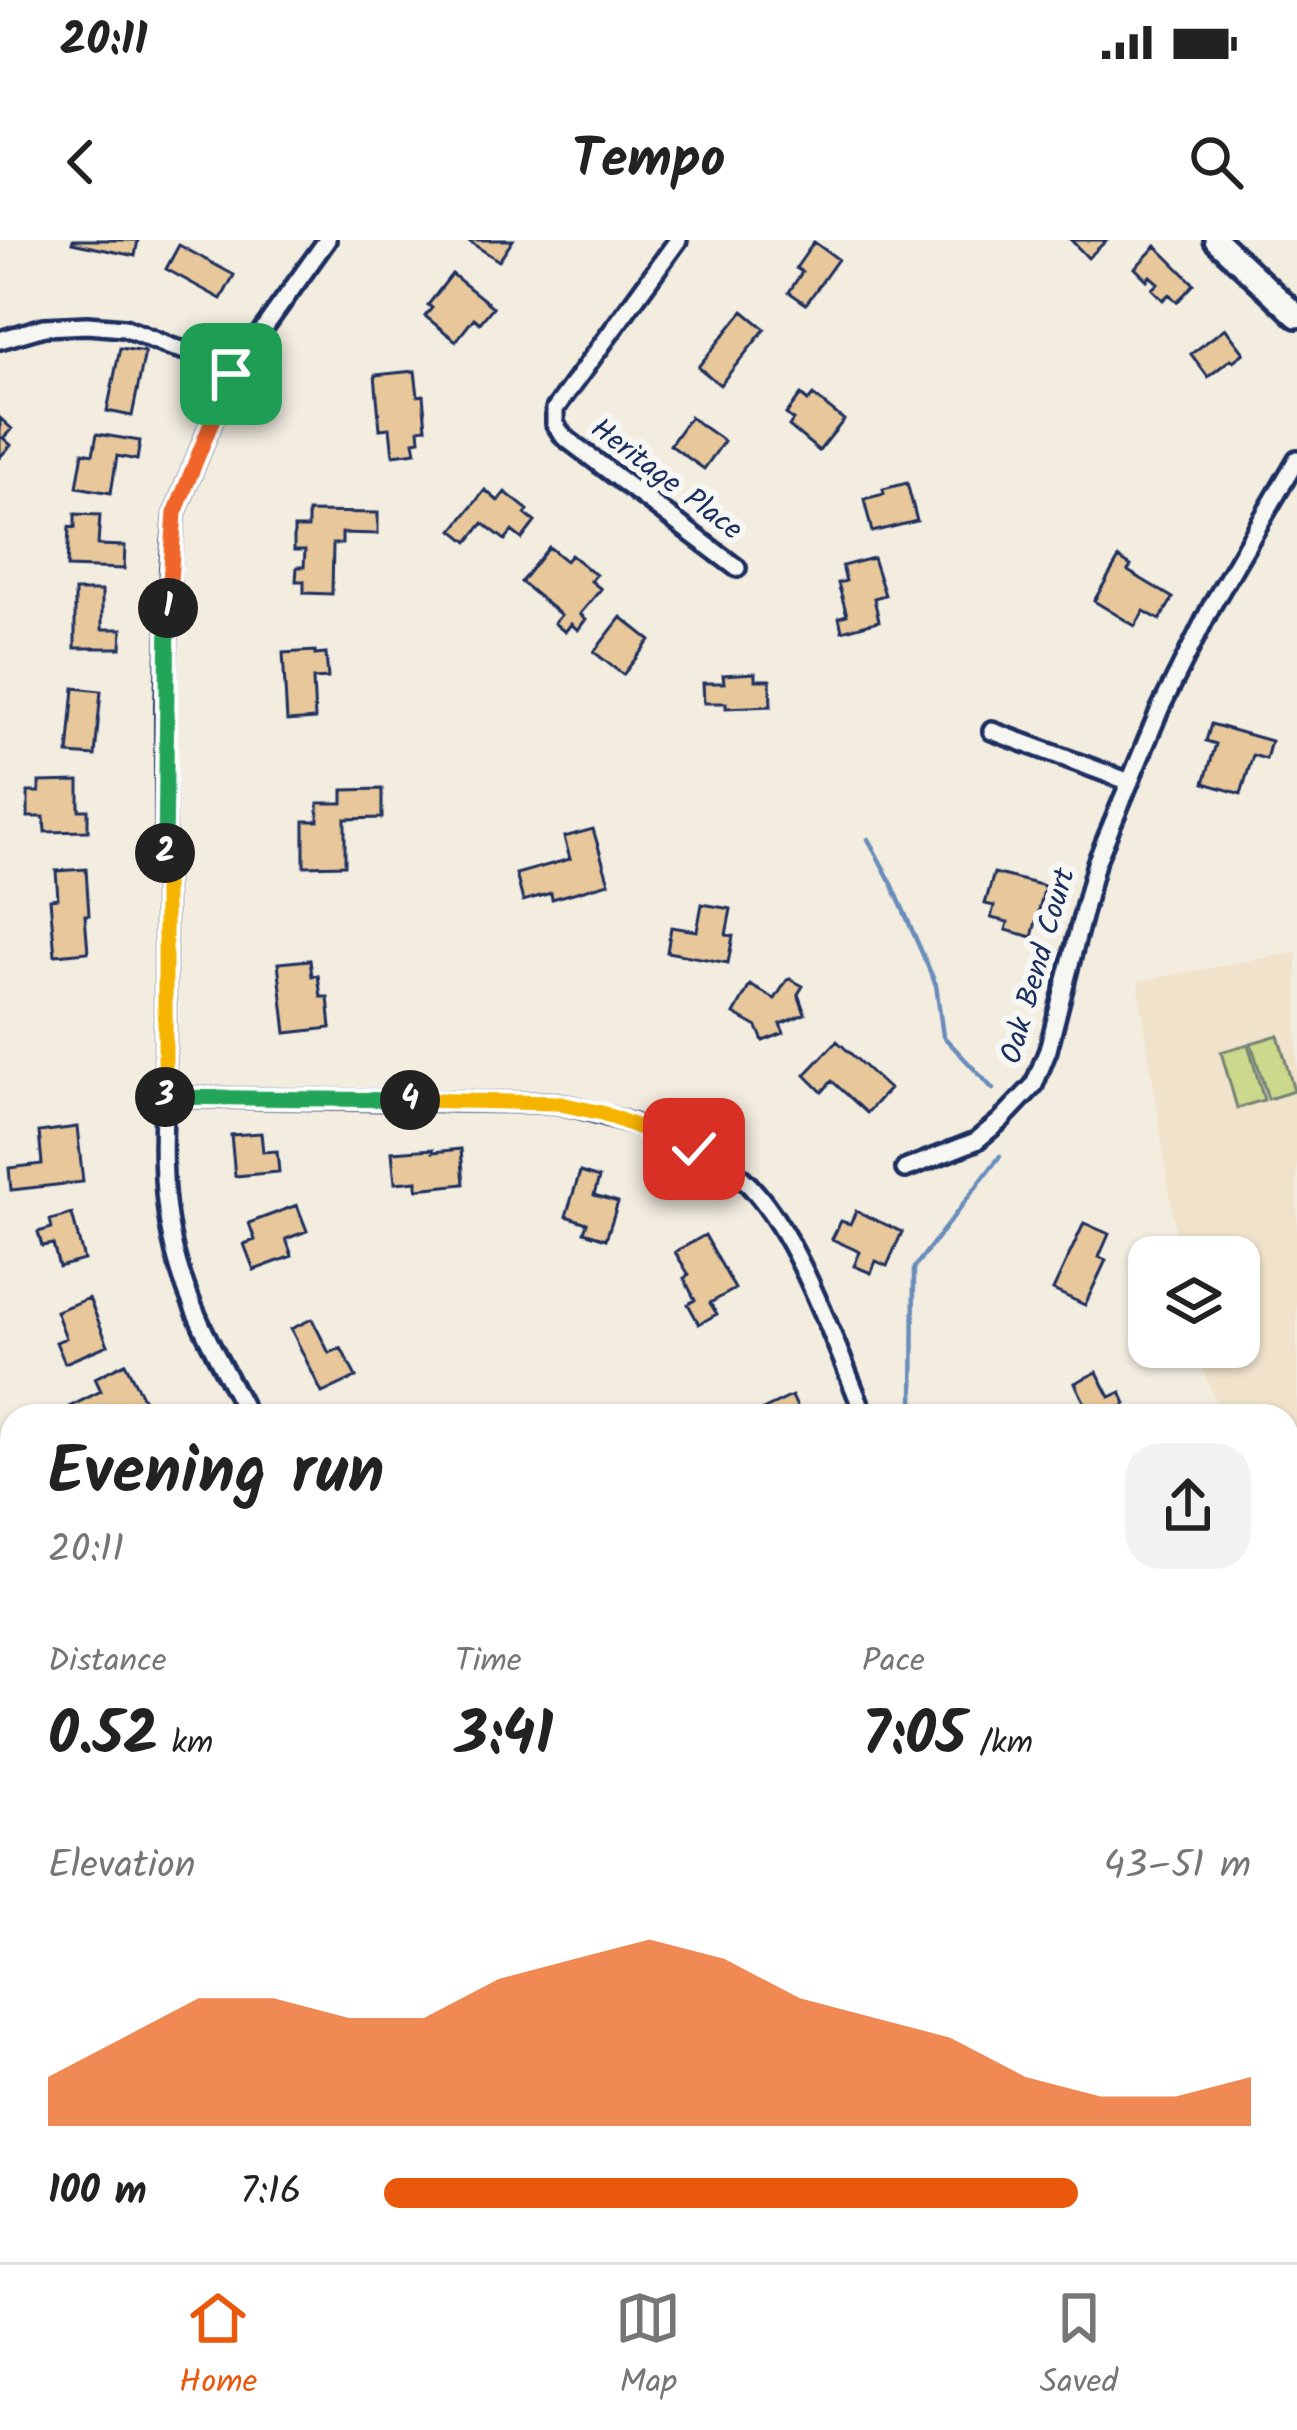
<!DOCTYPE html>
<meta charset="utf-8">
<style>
:root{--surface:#fff;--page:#f2f2f2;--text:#222;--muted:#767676;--line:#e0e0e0;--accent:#ea580c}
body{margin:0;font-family:Kalam,sans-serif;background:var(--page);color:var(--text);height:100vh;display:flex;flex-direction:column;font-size:45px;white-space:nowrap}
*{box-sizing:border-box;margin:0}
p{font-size:39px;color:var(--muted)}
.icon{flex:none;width:66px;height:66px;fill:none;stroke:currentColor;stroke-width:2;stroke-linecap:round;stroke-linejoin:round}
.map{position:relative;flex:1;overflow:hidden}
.drawer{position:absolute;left:0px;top:1164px;width:1299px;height:858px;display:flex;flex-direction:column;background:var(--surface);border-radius:36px 36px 0 0;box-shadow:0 3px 9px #0004}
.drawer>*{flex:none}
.tools{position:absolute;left:1128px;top:996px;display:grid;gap:24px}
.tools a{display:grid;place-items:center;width:132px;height:132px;border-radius:24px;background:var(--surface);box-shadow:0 3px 9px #0004;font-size:60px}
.pin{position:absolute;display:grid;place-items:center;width:102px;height:102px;color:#fff;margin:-51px;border-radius:24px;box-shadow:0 6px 18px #0006}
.km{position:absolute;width:60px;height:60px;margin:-30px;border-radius:50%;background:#222;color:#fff;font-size:33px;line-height:60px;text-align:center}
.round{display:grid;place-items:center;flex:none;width:126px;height:126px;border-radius:36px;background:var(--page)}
.overview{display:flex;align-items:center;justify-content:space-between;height:204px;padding:0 48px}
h1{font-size:66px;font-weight:700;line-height:90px}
.figures{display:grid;grid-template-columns:repeat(3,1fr);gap:18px;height:204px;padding:12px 48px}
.figures div{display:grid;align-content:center}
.figures b{font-size:60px;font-weight:700}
.figures small{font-size:33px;font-weight:400}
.figures p{font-size:33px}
.chart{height:336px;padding:24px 48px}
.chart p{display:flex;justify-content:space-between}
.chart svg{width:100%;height:216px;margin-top:12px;fill:var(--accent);opacity:.7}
ul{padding:0 48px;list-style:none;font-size:39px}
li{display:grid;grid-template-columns:192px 144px 1fr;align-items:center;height:90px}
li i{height:30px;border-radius:15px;background:var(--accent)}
.status{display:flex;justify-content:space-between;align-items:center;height:84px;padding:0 60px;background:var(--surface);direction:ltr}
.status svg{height:33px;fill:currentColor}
header{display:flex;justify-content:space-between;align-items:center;height:156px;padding:0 48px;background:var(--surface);font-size:54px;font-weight:700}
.tab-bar{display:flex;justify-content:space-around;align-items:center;height:168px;border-top:3px solid var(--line);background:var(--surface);font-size:33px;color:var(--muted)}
.tab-bar a{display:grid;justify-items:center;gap:6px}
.tab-bar .current{color:var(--accent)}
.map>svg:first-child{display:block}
</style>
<div class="status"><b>20:11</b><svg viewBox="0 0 49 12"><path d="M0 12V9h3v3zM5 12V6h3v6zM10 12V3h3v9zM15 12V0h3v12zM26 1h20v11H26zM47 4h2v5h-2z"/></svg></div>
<header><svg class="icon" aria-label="back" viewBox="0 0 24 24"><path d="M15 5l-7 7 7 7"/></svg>Tempo<svg class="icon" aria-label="search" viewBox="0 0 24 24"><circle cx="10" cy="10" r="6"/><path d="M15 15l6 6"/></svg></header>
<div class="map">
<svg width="1297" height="2022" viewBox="0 0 1297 2022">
<rect width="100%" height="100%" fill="#f3ede0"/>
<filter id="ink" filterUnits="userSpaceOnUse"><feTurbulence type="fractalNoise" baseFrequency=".00833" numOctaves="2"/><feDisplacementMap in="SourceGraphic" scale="24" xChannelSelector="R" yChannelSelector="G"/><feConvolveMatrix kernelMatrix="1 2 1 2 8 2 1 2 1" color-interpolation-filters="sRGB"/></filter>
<g filter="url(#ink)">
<!-- built -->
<path fill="#f0e2cb" d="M1297,712v823l-10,-28v-331h-66l-27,-69h45v-90h-60l-41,-276z"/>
<!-- green -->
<path fill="#ccd88b" stroke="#748474" stroke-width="3" d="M1278,795l16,56 -26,8 -17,-56z
M1248,804l16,56 -27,8 -16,-56z"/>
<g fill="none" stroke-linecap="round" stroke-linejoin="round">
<!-- stream -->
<path stroke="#698cba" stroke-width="4.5" d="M868,599l24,45 44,101 7,51 50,53
M913,1176l1,-148 86,-112
M1140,2010l6,12"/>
</g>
<!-- building -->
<path fill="#e8c89a" stroke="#1b2f5e" stroke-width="3" d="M73,0h65l-3,16 -63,-13z
M467,0h46l-14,21z
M1071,0h36l-19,18z
M814,2l24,17 -32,45 -17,-12 13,-20 -6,-4z
M179,5l55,30 -13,24 -55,-30z
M179,5l55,30 -13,24 -55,-30z
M1156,6l38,38 -17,18 -8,-8 -6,6 -11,-11 6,-6 -8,-7 -3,4 -12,-12z
M452,34l41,33 -13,16 -6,-5 -18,23 -31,-25 7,-8 -4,-3z
M743,71l22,18 -45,56 -22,-18z
M1225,88l19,25 -11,8 -2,-2 -23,18 -17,-23z
M120,108l25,4 -13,64 -25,-5z
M415,131l3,25 5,-1 3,33 -7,1 1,11 -6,1 2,11 -23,3 -3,-27 -10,1 -5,-54z
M801,155l7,6 5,-6 31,25 -25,31 -30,-25 4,-6 -7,-6z
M690,177l34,24 -20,28 -34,-24z
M690,177l34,24 -20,28 -34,-24z
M0,178l12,11 -9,9 8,7 -11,12z
M97,194l43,7 -3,19 -20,-4 -6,37 -34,-6 6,-35 10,2z
M907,243l10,38 -45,11 -8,-33 20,-5 -1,-5z
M485,250l13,11 7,-9 23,18 -3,4 10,8 -13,17 -10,-8 -7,9 -22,-17 -15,19 -15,-12z
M308,272l70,1v21l-36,-1v11h-9l-1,50 -28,-1v-12h-8l1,-14h7l1,-17h-11v-22h14z
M75,274l25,1 -2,30 27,1 -1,23 -57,-2 2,-40 6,1z
M549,307l17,14 5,-6 25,20 -5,6 10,8 -21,25 6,5 -8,11 -7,-6 -6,8 -11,-9 7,-8 -40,-33z
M873,318l12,37 -11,3 5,23 -37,10 -3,-14 8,-2 -9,-32 8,-2 -4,-15z
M1119,318l12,8 -3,5 45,27 -13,22 -16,-9 -9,15 -41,-25z
M75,351h27v38h20l-1,19h-46z
M621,377l29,23 -27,35 -29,-23z
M621,377l29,23 -27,35 -29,-23z
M315,411v4l11,-1 2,24 -15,1 2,40 -28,2 -4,-68z
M755,433v7h15l1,26 -45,2v-5h-22l-1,-20h21l-1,-8z
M74,448l27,3 -6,65 -27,-2z
M1211,484l60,17 -5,18 -13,-4 -12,39 -37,-11 12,-39 -10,-3z
M79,541v29h9v21l-43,1 -1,-15h-16v-25h11v-10z
M382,549v29l-37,1v46l-41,1v-45h14v-18h25v-13z
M593,589l16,54 -57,16 -1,-6 -28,8 -7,-27 54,-15 -6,-22z
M86,629l3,46h-4l3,37 -33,3 -5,-56 8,-1 -2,-27z
M994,633l51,13 -13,51 -26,-7 2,-8 -17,-4 3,-12 -9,-2z
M702,664l29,5 -5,26 7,1 -5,27 -61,-11 4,-25 26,4z
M310,720l2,16 6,-1 3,22h7l3,31 -45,5 -8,-70z
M790,739l13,7 -5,8 7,20 -25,10 4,9 -21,8 -6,-14 -23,-13 16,-29 25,14 12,-19z
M837,801l52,48 -22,24 -35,-32 -10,11 -17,-17z
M77,887l6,55 -72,8 -2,-22 33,-4 -3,-32z
M261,893l2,19 14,-1 2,21 -44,4 -4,-41z
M433,909v3l28,-3 3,35 -47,5v-8l-22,2 -3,-31z
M580,932l19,6 -5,17 24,7 -12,37 -22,-7 3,-9 -21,-7z
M297,965l10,26 -21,8 6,17 -38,14 -10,-26 11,-4 -6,-17z
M856,971l46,21 -15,34 -11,-5 -5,12 -17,-7 6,-14 -28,-13 9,-18 9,3z
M72,974l12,46 -25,7 -6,-23 -11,2 -4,-14 14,-4 -2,-8z
M1084,983l25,11 -10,23 7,3 -21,45 -32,-15z
M705,995l30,54 -25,14 7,11 -18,10 -11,-20 7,-4 -11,-22 5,-3 -14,-23z
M89,1058l19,47 -43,18 -9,-21 10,-4 -10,-27z
M312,1079l17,34 12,-5 15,29 -34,16 -31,-64z
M125,1123l23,45 -16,8h-58l-5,-9 32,-16 -6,-13z
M1097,1132l13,25 11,-5 5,12 -8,5 3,7h-30l-16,-33z
M792,1156l9,20h-51z
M0,1348l10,2 -6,26 -4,-1z"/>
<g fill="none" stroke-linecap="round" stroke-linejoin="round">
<!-- lane casing -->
<g stroke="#1b2f5e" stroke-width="16">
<path id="lane" d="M0,1558l12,7
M0,1802l12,-12"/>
</g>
<!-- street casing -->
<g stroke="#1b2f5e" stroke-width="24">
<path id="street" d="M678,0l-123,169v15l9,13 173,131
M0,100l44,-13 43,-2 37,3 47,19 65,18
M992,491l138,51
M165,857l391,6c52,11 147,40 187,76 54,50 93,168 122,237
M905,929l71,-28 24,-20 34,-36 14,-35 48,-187 64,-154 51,-102 86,-148
M248,1176c-25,-49 -55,-99 -70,-152 -16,-54 -17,-111 -13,-167v-392l5,-137 5,-55 56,-139 96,-134
M0,1512l12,4
M808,2010l8,12
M1234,2010l8,12"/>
</g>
<!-- secondary casing -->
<g stroke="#1b2f5e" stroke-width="30">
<path id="secondary" d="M1216,0l81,76"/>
</g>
<!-- lane -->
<use href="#lane" stroke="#f6f6f2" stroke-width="8"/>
<!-- street -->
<use href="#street" stroke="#f6f6f2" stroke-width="15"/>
<!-- secondary -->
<use href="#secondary" stroke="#f6f6f2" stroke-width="21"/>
</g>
</g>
<g fill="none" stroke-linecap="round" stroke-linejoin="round" filter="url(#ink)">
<!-- split-1 casing -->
<g stroke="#fff" stroke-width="24">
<path id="split-1" d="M168,368l7,-95 56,-139"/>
</g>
<!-- split-2 casing -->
<g stroke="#fff" stroke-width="24">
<path id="split-2" d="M165,613l3,-245"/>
</g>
<!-- split-3 casing -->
<g stroke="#fff" stroke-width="24">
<path id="split-3" d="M165,613v244"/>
</g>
<!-- split-4 casing -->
<g stroke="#fff" stroke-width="24">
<path id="split-4" d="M165,857l245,3"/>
</g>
<!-- split-5 casing -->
<g stroke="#fff" stroke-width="24">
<path id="split-5" d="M410,860l146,3 46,10 92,36"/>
</g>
<!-- split-1 -->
<use href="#split-1" stroke="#f0652b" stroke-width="15"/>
<!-- split-2 -->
<use href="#split-2" stroke="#22a559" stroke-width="15"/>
<!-- split-3 -->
<use href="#split-3" stroke="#f5b400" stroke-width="15"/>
<!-- split-4 -->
<use href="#split-4" stroke="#22a559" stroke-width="15"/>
<!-- split-5 -->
<use href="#split-5" stroke="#f5b400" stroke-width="15"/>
</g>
<g text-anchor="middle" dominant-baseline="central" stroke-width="12" stroke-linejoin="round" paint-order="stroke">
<!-- street labels -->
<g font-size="30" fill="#1b2f5e" stroke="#f6f6f2">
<text transform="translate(666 240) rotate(37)">Heritage Place</text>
<text transform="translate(1039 726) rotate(-74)">Oak Bend Court</text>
</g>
</g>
</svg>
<div class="tools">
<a><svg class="icon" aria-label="layers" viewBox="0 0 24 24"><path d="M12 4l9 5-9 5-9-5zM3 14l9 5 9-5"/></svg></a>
</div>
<div class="pin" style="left:231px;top:134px;background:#1e9e55"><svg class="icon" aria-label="arrive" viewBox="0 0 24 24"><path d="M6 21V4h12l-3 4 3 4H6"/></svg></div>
<div class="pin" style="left:694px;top:909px;background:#d93025"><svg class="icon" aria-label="check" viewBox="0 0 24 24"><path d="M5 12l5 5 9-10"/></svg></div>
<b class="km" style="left:168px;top:368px">1</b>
<b class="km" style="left:165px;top:613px">2</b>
<b class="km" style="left:165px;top:857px">3</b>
<b class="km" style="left:410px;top:860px">4</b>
<section class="drawer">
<div class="overview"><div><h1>Evening run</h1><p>20:11</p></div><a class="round"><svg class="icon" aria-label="share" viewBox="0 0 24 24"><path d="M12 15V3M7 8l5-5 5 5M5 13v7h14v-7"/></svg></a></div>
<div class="figures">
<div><p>Distance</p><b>0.52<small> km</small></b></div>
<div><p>Time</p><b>3:41</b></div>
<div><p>Pace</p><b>7:05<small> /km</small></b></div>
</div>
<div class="chart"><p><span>Elevation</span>43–51 m</p>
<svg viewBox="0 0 160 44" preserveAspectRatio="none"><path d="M0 44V34L10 26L20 18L30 18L40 22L50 22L60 14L70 10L80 6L90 10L100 18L110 22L120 26L130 34L140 38L150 38L160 34V44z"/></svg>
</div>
<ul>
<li><b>100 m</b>7:16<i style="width:80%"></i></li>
</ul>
</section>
</div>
<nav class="tab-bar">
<a class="current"><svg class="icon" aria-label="home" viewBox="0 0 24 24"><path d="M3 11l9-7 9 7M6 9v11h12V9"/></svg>Home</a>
<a><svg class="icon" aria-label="map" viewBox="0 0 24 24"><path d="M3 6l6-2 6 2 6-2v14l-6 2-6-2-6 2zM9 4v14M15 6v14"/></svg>Map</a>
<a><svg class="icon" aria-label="saved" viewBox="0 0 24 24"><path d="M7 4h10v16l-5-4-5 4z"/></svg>Saved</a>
</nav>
